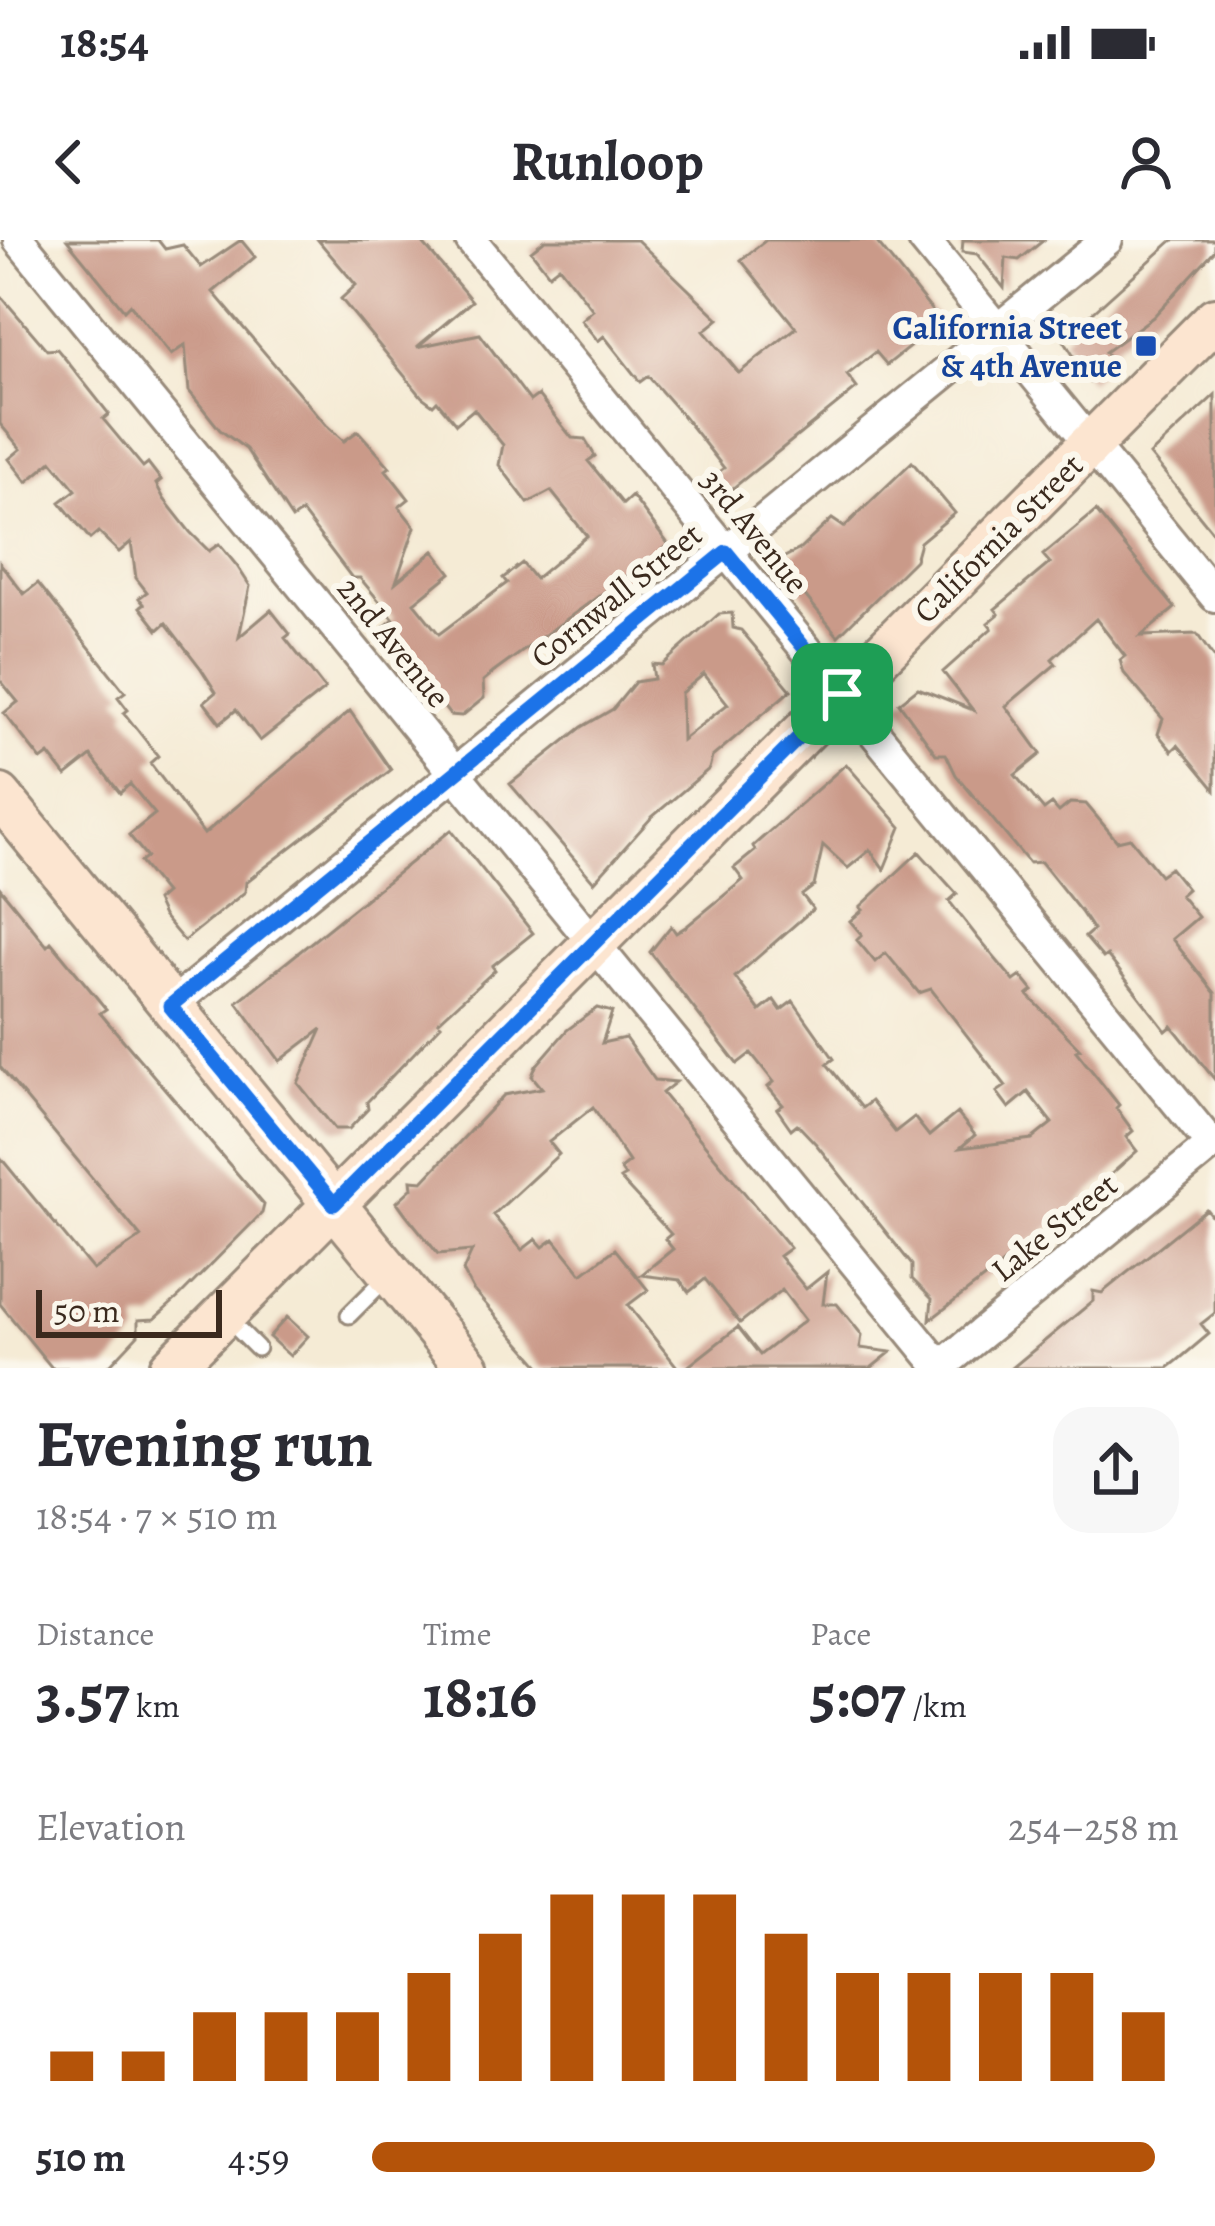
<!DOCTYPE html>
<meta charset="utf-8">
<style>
:root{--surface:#fff;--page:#f7f7f7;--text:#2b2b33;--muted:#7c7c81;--accent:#b45309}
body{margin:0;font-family:Alegreya,serif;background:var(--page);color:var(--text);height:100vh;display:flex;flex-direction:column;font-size:45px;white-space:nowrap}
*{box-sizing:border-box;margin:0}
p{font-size:39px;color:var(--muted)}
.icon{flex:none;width:66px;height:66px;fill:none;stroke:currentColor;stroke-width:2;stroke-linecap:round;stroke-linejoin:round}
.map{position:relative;height:1128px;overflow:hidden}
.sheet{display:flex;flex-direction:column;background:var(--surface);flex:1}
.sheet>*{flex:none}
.scale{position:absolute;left:36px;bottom:30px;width:186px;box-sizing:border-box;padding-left:12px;border:6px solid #3b2a1e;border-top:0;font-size:33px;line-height:42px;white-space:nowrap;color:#3b2a1e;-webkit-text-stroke:9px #fbf7ec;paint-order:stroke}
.pin{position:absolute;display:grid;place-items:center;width:102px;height:102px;color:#fff;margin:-51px;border-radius:24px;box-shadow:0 6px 18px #0006}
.round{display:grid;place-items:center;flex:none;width:126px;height:126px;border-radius:36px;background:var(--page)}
.overview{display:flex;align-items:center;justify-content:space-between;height:204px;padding:0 36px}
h1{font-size:66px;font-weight:700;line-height:90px}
.figures{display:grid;grid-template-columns:repeat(3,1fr);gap:18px;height:204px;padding:12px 36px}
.figures div{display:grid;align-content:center}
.figures b{font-size:60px;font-weight:700}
.figures small{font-size:33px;font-weight:400}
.figures p{font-size:33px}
.chart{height:336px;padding:24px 36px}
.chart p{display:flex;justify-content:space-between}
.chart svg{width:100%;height:216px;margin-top:12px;stroke:var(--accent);stroke-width:6}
ul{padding:0 36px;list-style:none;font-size:39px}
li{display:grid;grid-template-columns:192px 144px 1fr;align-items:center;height:90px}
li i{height:30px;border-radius:15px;background:var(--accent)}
.status{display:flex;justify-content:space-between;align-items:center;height:84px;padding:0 60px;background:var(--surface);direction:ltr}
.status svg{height:33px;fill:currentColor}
header{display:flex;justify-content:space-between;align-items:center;height:156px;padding:0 36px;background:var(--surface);font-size:54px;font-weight:700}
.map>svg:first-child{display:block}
</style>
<div class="status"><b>18:54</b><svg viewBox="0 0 49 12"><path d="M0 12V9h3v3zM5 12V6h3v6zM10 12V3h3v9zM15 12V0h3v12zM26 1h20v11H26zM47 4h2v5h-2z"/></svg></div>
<header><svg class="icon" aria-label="back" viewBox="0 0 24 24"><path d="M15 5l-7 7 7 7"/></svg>Runloop<svg class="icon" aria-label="person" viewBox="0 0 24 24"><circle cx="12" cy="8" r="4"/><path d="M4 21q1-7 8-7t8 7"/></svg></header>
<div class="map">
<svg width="1215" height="1128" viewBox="0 0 1215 1128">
<rect width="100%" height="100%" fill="#fbf7ec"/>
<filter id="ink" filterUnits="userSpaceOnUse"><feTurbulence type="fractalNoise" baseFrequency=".00833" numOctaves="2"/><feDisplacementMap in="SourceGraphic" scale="24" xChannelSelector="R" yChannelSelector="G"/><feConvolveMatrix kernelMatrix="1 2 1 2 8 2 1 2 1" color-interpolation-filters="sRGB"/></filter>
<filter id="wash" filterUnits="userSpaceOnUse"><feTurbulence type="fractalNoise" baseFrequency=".004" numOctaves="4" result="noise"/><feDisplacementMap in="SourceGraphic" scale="48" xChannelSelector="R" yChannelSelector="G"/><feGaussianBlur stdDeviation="2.7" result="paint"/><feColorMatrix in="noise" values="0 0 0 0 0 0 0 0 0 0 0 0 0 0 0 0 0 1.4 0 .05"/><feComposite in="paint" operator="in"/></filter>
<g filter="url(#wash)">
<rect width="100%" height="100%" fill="#f5ebd5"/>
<g id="blocks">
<!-- building -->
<path fill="#ca9a89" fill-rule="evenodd" d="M67,0h91l7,9 18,-4 18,22 40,-27 14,17 -42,35 113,133 18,16 14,-10 32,36 -4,3 23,29 -10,8 16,20 -19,55 38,-31 17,22 -37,30 25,31 68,-51 -4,-5 19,-15 13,16 52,-43 -36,-45 -23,12 -29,-38 4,-20 -29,-36 -18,15 -19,-23 -4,4 -11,-8 -81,-98 15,-14 -38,-45h102l52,61 -55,46 63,-13 50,67 8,-6 34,43 13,1 10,17 -7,5 35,43 9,-8 37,49 -175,127 -11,9 1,17 -22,18 -12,-1 -59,-74 -6,-15 9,-7 -34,-41h-8l-50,-66 -10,7 -46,-70 -26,-19 -31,-39 -4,-46 -14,10 -41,-51 -6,6z
M545,0h92l82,79 -15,12 35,42 57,-45 -55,-68 25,-20h109l66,82 -54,43 -11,-13 -29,23 10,13 -130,105 -14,-17 11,-8 -41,-52 -35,-40 -8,6 -36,-46 -6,5 -17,-21 12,-10 -34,-44 -10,8 -18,-23z
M963,0h81l-25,20 -13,-2 -2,30 -27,-34 -15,-2z
M1173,0h42v10l-62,67 -48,35 6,9 -21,21 -27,-43z
M0,55l47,55 10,-1 10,12 42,53 -6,5 40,48 5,-4 13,17 -5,4 8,15 26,33 19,19 10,-7 18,22 13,20 -11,51 32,-27 19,24 -5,4 40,51 -65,52 -24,-31 -16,13 -16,-21 12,-10 -16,-25 -34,-44 -8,7 -18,-23 4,-3 -5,-6 8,-6 -11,-14 -5,-36 -12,10 -21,-20 -8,7 -30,-37 16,-12 -24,-29 -25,21 -18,-23 12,-10 -21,-25z
M1215,155v140l-65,-80z
M912,222l43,51 -35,29 -5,18 -77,76 -61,-75 23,-12 32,-30 12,8z
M1096,271l79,97 -34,28 56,-2 18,26v130l-37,-45 -6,6 -14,-17 5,-15 -39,-46 -4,-13 5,-4 -29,-37 -44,40 4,5 -50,42 35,48 -26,21 29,35 8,-6 7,8 11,-9 16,1 31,37 13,-3 30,37 10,-7 17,21 -7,6 18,22 -26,22 43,54v87l-43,-54 -6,5 -59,-76 -4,3 -18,-21 8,-7 -12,-18 -40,-50 -12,1 -73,-88 -10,-21h-10l-37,-51 19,-15 55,22 -30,-38 49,-44 -4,-5 11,-9 -4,-5 55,-46 -7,-8z
M0,323l24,31 14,-11 87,109 -7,5 10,13 -4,3 34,43 -8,7 54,71 146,-123 41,59 -145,112 -1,10 -61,49 -21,-25 -7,-15 9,-8 -25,-31 7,-5 -18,-22 26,-21 -25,-30 -10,9 -29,-37 -25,20 -17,-22 -8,6 -37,-47 14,-11 -18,-22z
M732,373l1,15 8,2 50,60 -79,67 -3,12 -57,48 -58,65 -84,-98 72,-57 31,-18 22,-27 19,-3 -2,-15 10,1 57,-51zM704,434l24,30 -46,36 -1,-47z
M846,524l55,63 -17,42 -14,-19 -22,18 -25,-23 -9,41 -12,9 11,14 -78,68 25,34 14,-11 7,10 12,-9 41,58 -7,5 35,44 9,-7 24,31 19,-15 15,19 28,-23 18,22 -15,13 72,-9 20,-16 -24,-31 -19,16 -12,-16 9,-6 -75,-97 -12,4 -33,-40 -11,9 -18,-22 5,-5 -12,-14 13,-11 -3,-3 59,-55 38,42 -8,7 29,37 36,43 7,-5 12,15 -5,4 52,54 -4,2 43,54 -3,3 17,23 -7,6 11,14 -76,68 -131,101 2,-21 -20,-20v-14l-96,-121 -19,-20 -6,5 -14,-20 6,-4 -15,-18 6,-5 -23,-29 -14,11 -87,-112 21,-26 5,7 11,-7 56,-46 -9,-12 21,-17 -2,-5z
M451,590l82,103 -41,33 3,4 -57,52 3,3 -74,77 1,7 -19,20h-14l-37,-46 24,-54 -42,32 -43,-59z
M0,648l47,58 4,-4 55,67 -6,4 164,192 -2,8 -82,83 -26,23 -16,1v15l-31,33h-55l-52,-64v-147l93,113 48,-33 -141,-170z
M597,768l15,4 -10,31 23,-5 30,42 21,2 -14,11 128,155 -11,8 27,33 21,-17 -4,32h14l25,31 -2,13 31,4 -20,16h-185l52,-41 22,28 45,-35 -23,-30 -42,33 -35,-44 -16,13 -9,-12 -39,-5 32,-26 -8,-10 6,-5 -51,-55 5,-3 -5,-7 9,-7 -36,-55 -44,35 10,12 -66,61 29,35 14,-11 7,8 11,-8 28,35 33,-25 33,41 -20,15 50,63h-136l-69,-78 -10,-19 9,-20 -34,3 -33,-41 -8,-11 15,-14 -1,-8 12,1 81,-86 38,-7 -10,-12 4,-10 31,-36z
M1206,969l9,11v93l-14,11 8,10 -32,27 -9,7h-156l81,-67v-10l9,2z
M287,1077l21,19 -18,20 -21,-19z"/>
</g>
</g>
<g filter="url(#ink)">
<use href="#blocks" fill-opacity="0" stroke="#988a7a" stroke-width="3"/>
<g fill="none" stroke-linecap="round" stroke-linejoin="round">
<!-- lane casing -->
<g stroke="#988a7a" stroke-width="21">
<path id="lane" d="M349,1075l39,-39
M226,1077l31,31"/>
</g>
<!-- street casing -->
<g stroke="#988a7a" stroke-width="36">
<path id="street" d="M19,0l922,1128
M471,0l741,905
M924,0l291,356
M170,766l937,-766
M939,1128l276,-226"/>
</g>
<!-- secondary casing -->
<g stroke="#988a7a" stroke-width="48">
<path id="secondary" d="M0,556l468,572
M171,1128l1044,-1049"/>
</g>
<!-- lane -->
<use href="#lane" stroke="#fff" stroke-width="15"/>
<!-- street -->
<use href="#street" stroke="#fff" stroke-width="30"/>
<!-- secondary -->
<use href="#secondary" stroke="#fce5d0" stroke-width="42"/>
</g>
</g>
<g fill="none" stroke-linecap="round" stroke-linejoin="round" filter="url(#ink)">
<!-- route casing -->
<g stroke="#fff" stroke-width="24">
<path id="route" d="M726,312l116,142 -508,510 -164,-198z"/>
</g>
<!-- route -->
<use href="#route" stroke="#1a73e8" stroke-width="15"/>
</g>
<!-- markers -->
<rect fill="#1a4fb4" stroke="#fbf7ec" stroke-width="4.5" x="1134" y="94" width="24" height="24" rx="6"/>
<g text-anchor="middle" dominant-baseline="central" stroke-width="12" stroke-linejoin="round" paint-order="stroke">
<!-- transit labels -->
<g font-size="33" font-weight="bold" fill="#164399" stroke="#fbf7ec" text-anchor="end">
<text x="1122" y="87">California Street<tspan x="1122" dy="38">&amp; 4th Avenue</tspan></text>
</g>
<!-- street labels -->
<g font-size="33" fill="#3b2a1e" stroke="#fbf7ec">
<text transform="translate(755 291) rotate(51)">3rd Avenue</text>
<text transform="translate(998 298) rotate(-45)">California Street</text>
<text transform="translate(616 355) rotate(-39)">Cornwall Street</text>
<text transform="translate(394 402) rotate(51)">2nd Avenue</text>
<text transform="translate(1054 987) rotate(-39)">Lake Street</text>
</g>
</g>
</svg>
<div class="scale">50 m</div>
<div class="pin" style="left:842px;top:454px;background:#1e9e55"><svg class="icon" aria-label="arrive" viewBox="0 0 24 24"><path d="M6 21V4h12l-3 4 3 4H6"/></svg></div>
</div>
<section class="sheet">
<div class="overview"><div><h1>Evening run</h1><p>18:54 · 7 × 510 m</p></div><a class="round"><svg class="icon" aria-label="share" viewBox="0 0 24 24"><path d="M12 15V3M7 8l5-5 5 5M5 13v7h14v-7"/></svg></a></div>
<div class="figures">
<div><p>Distance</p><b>3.57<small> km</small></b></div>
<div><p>Time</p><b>18:16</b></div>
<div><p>Pace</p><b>5:07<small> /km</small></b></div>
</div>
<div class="chart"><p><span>Elevation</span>254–258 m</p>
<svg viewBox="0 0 160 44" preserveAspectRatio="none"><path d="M5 44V38M15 44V38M25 44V30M35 44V30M45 44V30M55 44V22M65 44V14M75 44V6M85 44V6M95 44V6M105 44V14M115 44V22M125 44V22M135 44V22M145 44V22M155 44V30"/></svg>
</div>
<ul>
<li><b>510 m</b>4:59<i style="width:97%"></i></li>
</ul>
</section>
